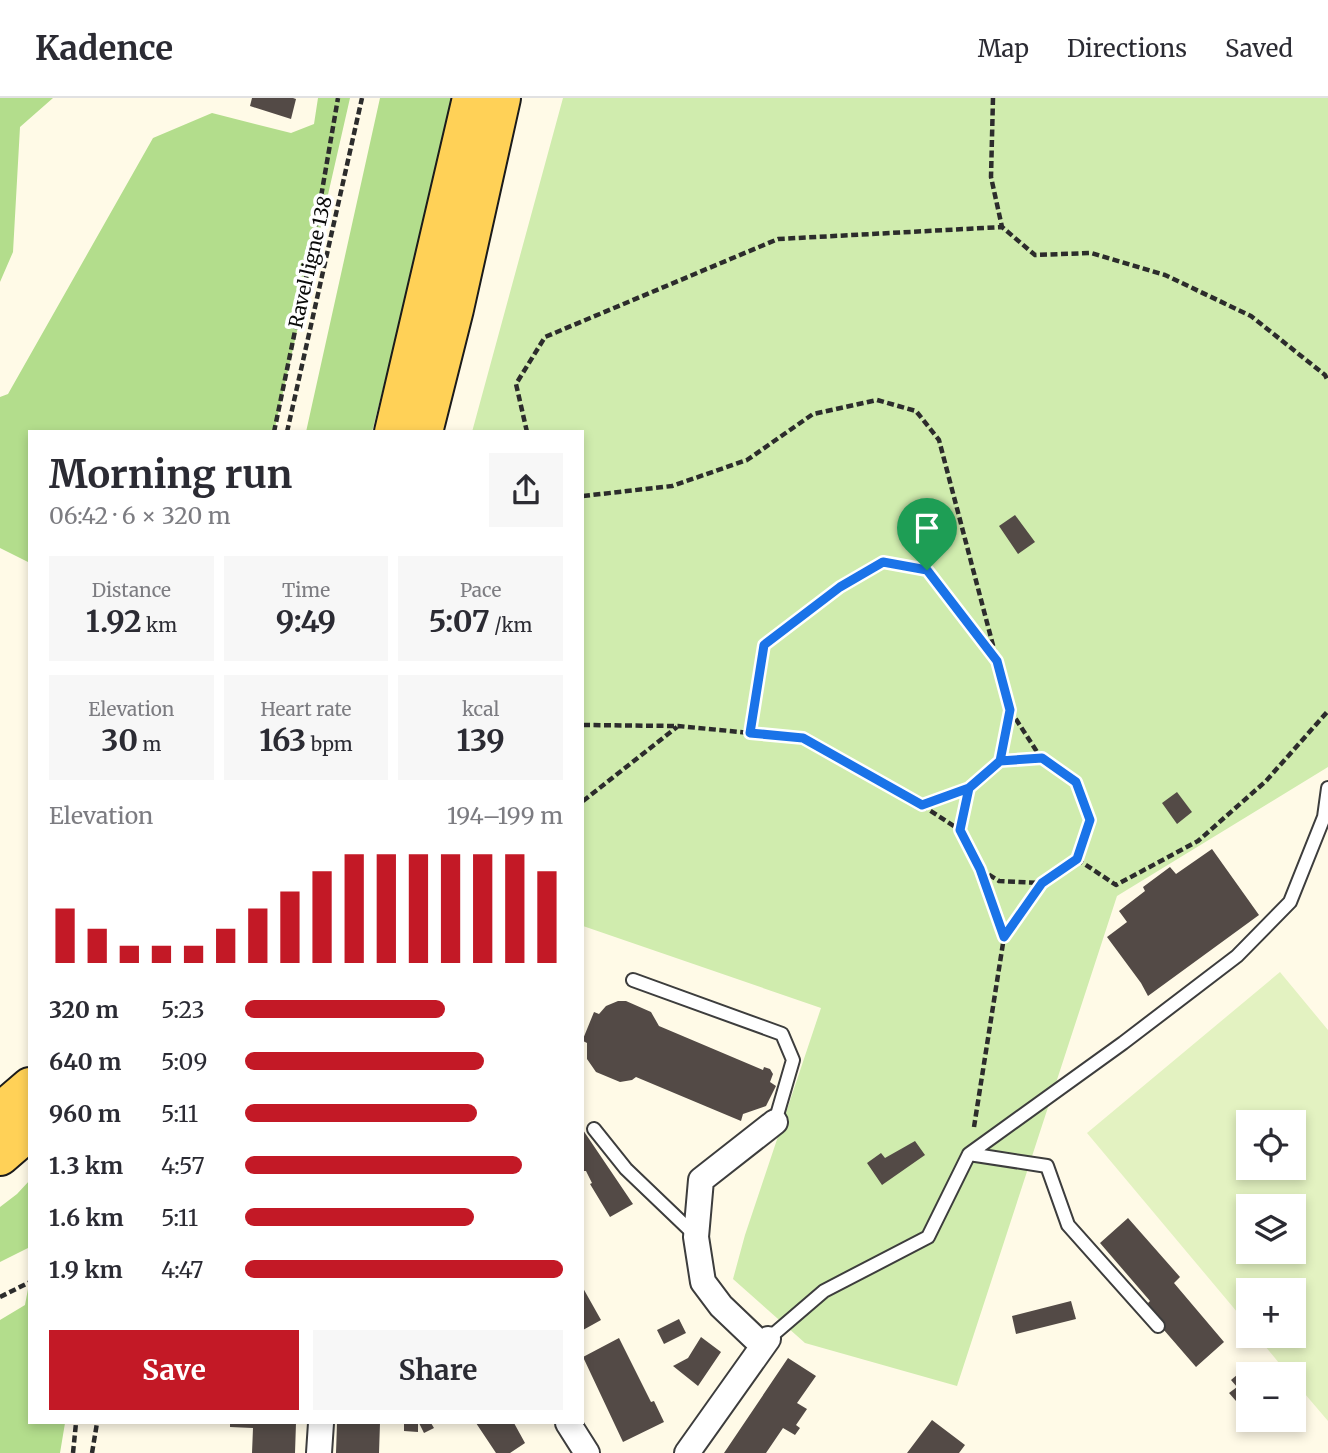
<!DOCTYPE html>
<meta charset="utf-8">
<style>
:root{--surface:#fff;--page:#f7f7f7;--text:#2b2b33;--muted:#7c7c81;--line:#e1e1e2;--accent:#c31926}
body{margin:0;font-family:Merriweather,serif;background:var(--page);color:var(--text);height:100vh;display:flex;flex-direction:column;font-size:26px;white-space:nowrap}
*{box-sizing:border-box;margin:0}
p{font-size:23px;color:var(--muted)}
.icon{flex:none;width:38px;height:38px;fill:none;stroke:currentColor;stroke-width:2;stroke-linecap:round;stroke-linejoin:round}
.map{position:relative;flex:1;overflow:hidden}
.details{position:absolute;left:28px;top:332px;width:556px;height:994px;display:flex;flex-direction:column;background:var(--surface);border-radius:0px;box-shadow:0 4px 10px #0003}
.details>*{flex:none}
.tools{position:absolute;left:1236px;top:1012px;display:grid;gap:14px}
.tools a{display:grid;place-items:center;width:70px;height:70px;border-radius:0px;background:var(--surface);box-shadow:0 4px 10px #0003;font-size:35px}
.pin{position:absolute;display:grid;place-items:center;width:60px;height:60px;color:#fff;margin:-72px -30px;border-radius:50% 50% 50% 0;rotate:-45deg;box-shadow:0 0 7px #0007}
.pin .icon{rotate:45deg}
.round{display:grid;place-items:center;flex:none;width:74px;height:74px;border-radius:0px;background:var(--page)}
.head{display:flex;align-items:center;justify-content:space-between;height:119px;padding:0 21px}
h1{font-size:38px;font-weight:700;line-height:52px}
.stats{display:grid;grid-template-columns:repeat(3,1fr);gap:10px;height:119px;padding:7px 21px}
.stats div{display:grid;align-content:center;border-radius:0px;background:var(--page);text-align:center}
.stats b{font-size:30px;font-weight:700}
.stats small{font-size:19px;font-weight:400}
.stats p{font-size:19px}
.chart{height:196px;padding:14px 21px}
.chart p{display:flex;justify-content:space-between}
.chart svg{width:100%;height:126px;margin-top:7px;stroke:var(--accent);stroke-width:6}
.cta{display:flex;gap:14px;margin-top:auto;padding:14px 21px}
.cta a{flex:1;height:80px;border-radius:0px;background:var(--accent);color:#fff;font-size:28px;font-weight:700;line-height:80px;text-align:center}
.cta a+a{background:var(--page);color:var(--text)}
ul{padding:0 21px;list-style:none;font-size:23px}
li{display:grid;grid-template-columns:112px 84px 1fr;align-items:center;height:52px}
li i{height:18px;border-radius:9px;background:var(--accent)}
header{display:flex;align-items:center;gap:42px;box-sizing:border-box;height:98px;padding:0 35px;background:var(--surface);border-bottom:2px solid var(--line)}
header strong{font-size:33px}
nav{display:flex;gap:38px;margin-inline-start:auto;font-size:24px}
.map>svg:first-child{display:block}
</style>
<header>
<strong>Kadence</strong>
<nav><a>Map</a><a>Directions</a><a>Saved</a></nav>
</header>
<div class="map">
<svg width="1328" height="1355" viewBox="0 0 1328 1355">
<rect width="100%" height="100%" fill="#fffae7"/>
<!-- green -->
<path fill="#d0ecae" d="M563,0h765v669l-211,129 -160,490 -152,-43 -72,-64 12,-44 76,-227 -238,-82v-494h-111z"/>
<!-- forest -->
<path fill="#b3dd8c" d="M0,0h53l-33,29 -7,125 -13,30z
M318,0h32l-76,334h-244v131l-30,-15v-151l8,-3 145,-256 59,-25 79,20 23,-9z
M380,0h76l-84,334h-66z
M30,1082v67l-30,15v-55l17,-13z
M30,1180v145h35l-5,30h-60v-133l25,-15z"/>
<!-- pitch -->
<path fill="#e3f2c1" fill-rule="evenodd" d="M1280,874l48,58v391l-35,-41v-6h-5l-32,-39h37v-45h-45v35l-161,-192zM1248,1024h45v45h-45zM1248,1108h45v45h-45z"/>
<!-- building -->
<path fill="#534a46" d="M252,0h41l3,1 -5,20 -41,-13z
M1015,417l20,27 -17,12 -19,-28z
M1177,694l15,20 -15,12 -15,-21z
M1212,751l47,66 -111,81 -7,-13 -34,-46 20,-15 -8,-11 26,-20 -2,-4 27,-20 6,7z
M618,903h8l25,11 8,14 104,44 1,-3 6,2 3,5 -3,8 6,4 -10,20 -23,8 -2,7 -105,-44 -4,3 -12,2 -24,-10 -9,-13v-16l-4,-2v-2l11,-27 5,2 7,-8z
M583,1032l50,74 -23,13 -20,-33 2,-1 -6,-12h-3z
M915,1043l10,14 -43,30 -15,-22 14,-10 4,5z
M1128,1120l52,59 -6,6 50,59 -28,25 -52,-60 6,-6 -50,-58z
M583,1190l18,32 -18,10z
M1071,1203l5,18 -60,15 -4,-18z
M679,1221l7,14 -22,11 -7,-14z
M701,1239l20,15 -23,34 -25,-20 15,-8z
M619,1240l32,64 3,-1 10,21 -41,20 -40,-85z
M788,1260l28,18 -19,27 10,6 -11,16 4,3 -5,7 -12,-7 -17,25h-42z
M1244,1271l4,4v18l-12,10 -7,-8 8,-6 -6,-7z
M932,1322l33,25 -6,8h-52z
M230,1325h66l-1,30h-43l1,-25 -23,-1z
M337,1325h43l-1,30h-43z
M404,1325h14v9l-14,-1z
M419,1325h12l3,5 -10,5z
M476,1325h38l11,20 -15,10h-14z"/>
<g fill="none" stroke-linecap="round" stroke-linejoin="round">
<!-- lane casing -->
<g stroke="#3d3d3d" stroke-width="16">
<path id="lane" d="M633,882l149,54 11,26 -18,62
M594,1031l32,40 70,67
M969,1056l78,12 21,59 90,101
M768,1241l56,-48 104,-54 41,-83 154,-111 114,-87 53,-54 34,-85 4,-29"/>
</g>
<!-- street casing -->
<g stroke="#3d3d3d" stroke-width="28">
<path id="street" d="M763,1248l-42,-40 -18,-24 -7,-45 5,-57 74,-58
M568,1325l19,30
M319,1355l2,-30
M687,1355l81,-114"/>
</g>
<!-- primary casing -->
<g stroke="#1b1b1b" stroke-width="42">
<path id="primary" d="M394,334l78,-334
M423,334l31,-123 47,-211
M0,1015l30,-26
M0,1058l30,-26"/>
</g>
<!-- path -->
<path stroke="#2c2c2c" stroke-width="4.5" stroke-dasharray="7 3.5" stroke-linecap="butt" d="M993,0l-2,79 11,50 33,28 56,-2 74,22 86,41 74,59 3,6
M274,334l38,-183 26,-151
M287,334l75,-334
M527,334l-11,-48 29,-47 233,-98 224,-12
M583,398l89,-10 75,-26 66,-46 64,-14 39,11 23,29 71,270 -9,51
M1010,612l31,48
M583,627l95,1 125,12 103,57 54,35
M750,635l14,-88 76,-58 43,-25 44,8 67,88
M583,703l94,-74
M922,707l46,-17
M1077,761l39,26 82,-44 68,-60 62,-70
M980,771l19,12 43,2 35,-24 13,-39 -14,-38 -34,-23 -41,2 -32,26 -9,43 20,39 24,68
M974,1029l30,-190 38,-53
M0,1199l30,-15
M73,1355l3,-30
M92,1355l5,-30"/>
<!-- lane -->
<use href="#lane" stroke="#fff" stroke-width="12"/>
<!-- street -->
<use href="#street" stroke="#fff" stroke-width="24"/>
<!-- primary -->
<use href="#primary" stroke="#ffd157" stroke-width="38"/>
</g>
<g fill="none" stroke-linecap="round" stroke-linejoin="round">
<!-- route casing -->
<g stroke="#fff" stroke-width="14">
<path id="route" d="M927,472l70,91 13,49 -10,51 -31,27 -9,42 20,39 24,68 38,-54 35,-24 13,-39 -14,-38 -34,-24 -42,3 -31,27 -47,17 -119,-67 -53,-5 14,-88 76,-58 43,-25 44,8"/>
</g>
<!-- route -->
<use href="#route" stroke="#1a73e8" stroke-width="9"/>
</g>
<g text-anchor="middle" dominant-baseline="central" stroke-width="7" stroke-linejoin="round" paint-order="stroke">
<!-- street labels -->
<g font-size="19" fill="#0a0a0a" stroke="#fff">
<text transform="translate(310 164) rotate(-77)">Ravel ligne 138</text>
</g>
</g>
</svg>
<div class="tools">
<a><svg class="icon" aria-label="locate" viewBox="0 0 24 24"><circle cx="12" cy="12" r="6"/><path d="M12 2v4M12 18v4M2 12h4M18 12h4"/></svg></a>
<a><svg class="icon" aria-label="layers" viewBox="0 0 24 24"><path d="M12 4l9 5-9 5-9-5zM3 14l9 5 9-5"/></svg></a>
<a>+</a>
<a>−</a>
</div>
<div class="pin" style="left:927px;top:472px;background:#1e9e55"><svg class="icon" aria-label="arrive" viewBox="0 0 24 24"><path d="M6 21V4h12l-3 4 3 4H6"/></svg></div>
<section class="details">
<div class="head"><div><h1>Morning run</h1><p>06:42 · 6 × 320 m</p></div><a class="round"><svg class="icon" aria-label="share" viewBox="0 0 24 24"><path d="M12 15V3M7 8l5-5 5 5M5 13v7h14v-7"/></svg></a></div>
<div class="stats">
<div><p>Distance</p><b>1.92<small> km</small></b></div>
<div><p>Time</p><b>9:49</b></div>
<div><p>Pace</p><b>5:07<small> /km</small></b></div>
</div>
<div class="stats">
<div><p>Elevation</p><b>30<small> m</small></b></div>
<div><p>Heart rate</p><b>163<small> bpm</small></b></div>
<div><p>kcal</p><b>139</b></div>
</div>
<div class="chart"><p><span>Elevation</span>194–199 m</p>
<svg viewBox="0 0 160 44" preserveAspectRatio="none"><path d="M5 44V25M15 44V32M25 44V38M35 44V38M45 44V38M55 44V32M65 44V25M75 44V19M85 44V12M95 44V6M105 44V6M115 44V6M125 44V6M135 44V6M145 44V6M155 44V12"/></svg>
</div>
<ul>
<li><b>320 m</b>5:23<i style="width:63%"></i></li>
<li><b>640 m</b>5:09<i style="width:75%"></i></li>
<li><b>960 m</b>5:11<i style="width:73%"></i></li>
<li><b>1.3 km</b>4:57<i style="width:87%"></i></li>
<li><b>1.6 km</b>5:11<i style="width:72%"></i></li>
<li><b>1.9 km</b>4:47<i style="width:100%"></i></li>
</ul>
<div class="cta"><a>Save</a><a>Share</a></div>
</section>
</div>
